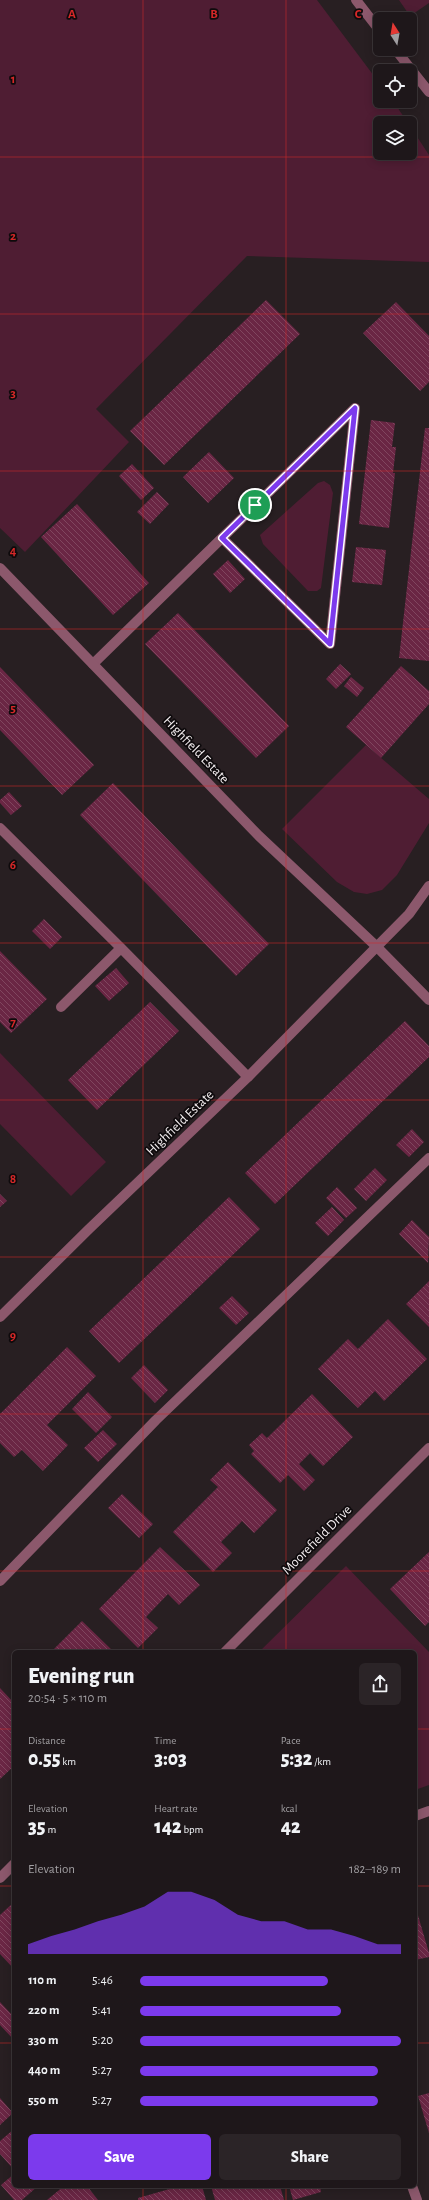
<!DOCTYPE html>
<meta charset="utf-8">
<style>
:root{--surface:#1e171a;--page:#2b2427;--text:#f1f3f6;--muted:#a19fa2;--line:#3c3639;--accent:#7c3aed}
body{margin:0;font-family:"Alegreya Sans",sans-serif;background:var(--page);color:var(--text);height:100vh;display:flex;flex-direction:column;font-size:15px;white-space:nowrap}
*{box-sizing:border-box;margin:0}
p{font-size:13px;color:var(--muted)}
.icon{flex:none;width:22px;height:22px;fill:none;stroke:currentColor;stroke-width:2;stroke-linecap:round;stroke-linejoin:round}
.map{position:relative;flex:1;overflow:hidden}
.panel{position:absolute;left:12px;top:1650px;width:405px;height:538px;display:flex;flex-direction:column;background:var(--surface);border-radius:6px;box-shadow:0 2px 10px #0003,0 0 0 1px var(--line)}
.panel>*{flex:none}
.needle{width:26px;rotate:349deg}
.controls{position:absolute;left:373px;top:12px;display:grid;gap:8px}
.controls a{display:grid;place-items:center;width:44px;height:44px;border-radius:6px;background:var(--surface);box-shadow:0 2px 10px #0003,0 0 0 1px var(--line);font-size:20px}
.pin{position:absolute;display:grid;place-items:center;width:34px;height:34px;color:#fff;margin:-17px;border:2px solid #fff;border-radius:50%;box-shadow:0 1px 4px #0007}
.round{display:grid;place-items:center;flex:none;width:42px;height:42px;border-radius:6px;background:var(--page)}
.summary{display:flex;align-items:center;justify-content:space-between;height:68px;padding:0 16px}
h1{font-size:22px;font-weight:800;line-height:30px}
.stats{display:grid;grid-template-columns:repeat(3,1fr);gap:6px;height:68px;padding:4px 16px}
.stats div{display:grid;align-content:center}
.stats b{font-size:20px;font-weight:800}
.stats small{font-size:11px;font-weight:400}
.stats p{font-size:11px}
.chart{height:112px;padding:8px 16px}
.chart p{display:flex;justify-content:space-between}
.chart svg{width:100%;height:72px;margin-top:4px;fill:var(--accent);opacity:.7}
.button{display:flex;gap:8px;margin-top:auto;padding:8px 16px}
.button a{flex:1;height:46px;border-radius:6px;background:var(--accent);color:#fff;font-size:16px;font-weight:800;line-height:46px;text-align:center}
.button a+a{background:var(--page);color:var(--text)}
ul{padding:0 16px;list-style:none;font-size:13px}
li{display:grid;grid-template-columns:64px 48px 1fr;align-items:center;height:30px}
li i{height:10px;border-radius:5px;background:var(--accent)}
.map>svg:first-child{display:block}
</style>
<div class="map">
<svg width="429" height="2200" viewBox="0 0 429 2200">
<defs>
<pattern id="building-back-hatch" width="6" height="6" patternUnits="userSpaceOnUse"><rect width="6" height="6" fill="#6a2644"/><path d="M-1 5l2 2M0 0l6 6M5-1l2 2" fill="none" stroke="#80465f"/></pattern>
</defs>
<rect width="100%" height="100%" fill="#281f22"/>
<!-- grass -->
<path fill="#4f1d33" d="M0,0h317l63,84v17h13l15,22h-28v30h30v-27l19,29v107l-182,-6 -151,153 33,33 -104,110 -25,-24z
M399,0h30v3l-19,13z
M324,481l6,4 3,8 -12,95 -4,3h-9l-45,-47 -3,-9 58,-52z
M366,745l63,54v24l-32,52 -15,15 -15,4 -13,-2 -17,-10 -55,-53z
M0,1053l106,109 -35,34 -71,-72z
M346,1566l83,86v133l-14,5v-138h-156z"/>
<!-- building -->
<path fill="url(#building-back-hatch)" d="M266,300l34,34 -136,131 -34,-34z
M396,302l33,34v46l-9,9 -57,-58z
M371,420l24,3 -3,24h4l-3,26h2l-6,55 -30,-4z
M425,428h4v233l-30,-3z
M209,452l25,26 -26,25 -25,-26z
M132,464l22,24 -13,12 -22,-24z
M157,492l12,12 -19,20 -13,-12z
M77,504l72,79 -36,32 -72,-78z
M356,547l30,3 -4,35 -30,-3z
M228,560l17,19 -15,14 -17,-19z
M178,613l111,113 -33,32 -111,-114z
M340,664l11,10 -15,15 -10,-10z
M401,666l28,25v13l-48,54 -35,-31z
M0,667l94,98 -32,30 -62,-65z
M351,677l13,11 -7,9 -13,-11z
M113,783l156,161 -33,32 -156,-161z
M9,792l13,14 -11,9 -11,-12v-3z
M44,919l18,18 -12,12 -18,-18z
M0,951l47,48 -36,34 -11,-11z
M116,968l13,15 -20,18 -14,-15z
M150,1002l29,29 -82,79 -29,-30z
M405,1021l24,25v11l-154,147 -30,-31z
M412,1129l12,13 -15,15 -13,-12z
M375,1168l12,12 -21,21 -12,-12z
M337,1187l20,21 -11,10 -20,-20z
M0,1194l7,7 -7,6z
M229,1197l31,32 -141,134 -30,-32z
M332,1207l12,13 -16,16 -13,-13z
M412,1220l17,17 -1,26 -29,-29z
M429,1281v46l-23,-23z
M232,1296l17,17 -13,12 -17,-17z
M388,1319l39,40 -43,42 -9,-10 -17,17 -40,-39 30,-30 10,10z
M67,1347l29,29 -49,49 21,20 -25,26 -21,-21 -8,7 -14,-14v-29z
M144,1365l24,25 -13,13 -24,-25z
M88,1392l24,25 -16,16 -24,-24z
M312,1394l41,43 -30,29 -13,-13 -11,11 16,16 -11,11 -16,-16 -8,8 -29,-29 3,-3 -5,-6 13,-12 5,5z
M103,1430l14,14 -19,18 -14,-14z
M228,1462l49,48 -23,23 -12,-12 -21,21 11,11 -19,19 -40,-40 45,-45 -8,-7z
M122,1494l31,30 -14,14 -31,-30z
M160,1547l40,38 -21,20 -11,-11 -22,23 12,11 -20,20 -39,-39z
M429,1552v70l-4,4 -35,-37z
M82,1621l32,31h-63z
M0,1688l14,15v63l-14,13z
M14,1902v67l-14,-15v-39z
M415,1905l14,48v4l-14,3z
M0,2002l14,15v23l-14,-15z
M429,2093v40l-11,-37z
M0,2098l13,15 -13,12z
M14,2129v41l-14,-16v-13z
M14,2174v12h24l-16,14h-8l-13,-15z
M64,2186h23l11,14h-51z
M180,2186h22l4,14h-68v-2z
M211,2186h69l4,14h-69z
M289,2186h31l1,6 -28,8z"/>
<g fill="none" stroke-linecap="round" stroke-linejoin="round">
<!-- lane -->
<path stroke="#8c586c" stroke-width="10" d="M93,664l262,-256 -25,236 -108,-106
M0,828l121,120 127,129
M377,947l52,53
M61,1007l60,-59
M0,1581l156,-161 273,-262"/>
<!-- street -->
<path stroke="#8c586c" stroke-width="10" d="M356,0l24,31
M395,49l34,43
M0,568l259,268 118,111
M0,1317l89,-88 159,-152 161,-163 20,-28
M225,1652l204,-204
M415,1816l14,-5
M0,1878l14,-14
M412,2186l5,14"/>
</g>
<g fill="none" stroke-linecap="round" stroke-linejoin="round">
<!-- route casing -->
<g stroke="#fff" stroke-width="8">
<path id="route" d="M355,408l-25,236 -108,-106z"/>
</g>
<!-- route -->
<use href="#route" stroke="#7c3aed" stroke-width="5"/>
</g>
<!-- grid -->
<path fill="none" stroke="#d62828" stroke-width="1" stroke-opacity="0.55" d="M143,0v1652M286,0v1652M0,157h429M0,314h429M0,471h429M0,629h429M0,786h429M0,943h429M0,1100h429M0,1257h429M0,1414h429M0,1571h429M0,1729h14M415,1729h14M0,1886h14M415,1886h14M0,2043h14M415,2043h14M143,2186v14M286,2186v14"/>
<g text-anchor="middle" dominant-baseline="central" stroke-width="3.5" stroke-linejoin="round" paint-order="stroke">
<!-- street labels -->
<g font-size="14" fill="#f4eef0" stroke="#0e0a0c">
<text transform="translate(196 750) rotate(46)">Highfield Estate</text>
<text transform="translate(180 1123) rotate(-44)">Highfield Estate</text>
<text transform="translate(317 1540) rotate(-45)">Moorefield Drive</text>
</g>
</g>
<g font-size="13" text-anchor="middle" font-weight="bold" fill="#d62828" stroke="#0e0a0c" stroke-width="3.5" stroke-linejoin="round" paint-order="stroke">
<text x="72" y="18">A</text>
<text x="214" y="18">B</text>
<text x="358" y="18">C</text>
<text x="13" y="83">1</text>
<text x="13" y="240">2</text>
<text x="13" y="397">3</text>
<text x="13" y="555">4</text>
<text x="13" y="712">5</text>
<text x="13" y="869">6</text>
<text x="13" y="1026">7</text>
<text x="13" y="1183">8</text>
<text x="13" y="1340">9</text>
</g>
</svg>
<div class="controls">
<a><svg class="needle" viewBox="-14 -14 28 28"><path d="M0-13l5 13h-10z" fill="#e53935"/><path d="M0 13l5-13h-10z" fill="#a19fa2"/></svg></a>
<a><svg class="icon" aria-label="locate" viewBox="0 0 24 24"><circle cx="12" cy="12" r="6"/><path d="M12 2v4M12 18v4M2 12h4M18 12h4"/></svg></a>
<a><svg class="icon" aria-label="layers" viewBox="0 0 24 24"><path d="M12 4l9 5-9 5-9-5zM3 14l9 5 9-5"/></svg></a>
</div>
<div class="pin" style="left:255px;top:505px;background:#1e9e55"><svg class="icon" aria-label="arrive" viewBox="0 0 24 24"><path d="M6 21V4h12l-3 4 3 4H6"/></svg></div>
<section class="panel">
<div class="summary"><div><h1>Evening run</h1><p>20:54 · 5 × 110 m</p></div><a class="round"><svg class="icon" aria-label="share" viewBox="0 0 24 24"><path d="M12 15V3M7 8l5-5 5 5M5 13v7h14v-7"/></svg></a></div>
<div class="stats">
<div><p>Distance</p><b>0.55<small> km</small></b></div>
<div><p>Time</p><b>3:03</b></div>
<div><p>Pace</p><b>5:32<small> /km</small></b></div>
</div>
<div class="stats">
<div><p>Elevation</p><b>35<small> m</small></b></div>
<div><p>Heart rate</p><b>142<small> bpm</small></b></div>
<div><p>kcal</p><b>42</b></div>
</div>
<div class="chart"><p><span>Elevation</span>182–189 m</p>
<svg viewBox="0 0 160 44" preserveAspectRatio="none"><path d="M0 44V38L10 33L20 29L30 24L40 20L50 15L60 6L70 6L80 11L90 20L100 24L110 24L120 29L130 29L140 33L150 38L160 38V44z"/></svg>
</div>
<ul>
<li><b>110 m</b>5:46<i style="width:72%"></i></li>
<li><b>220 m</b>5:41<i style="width:77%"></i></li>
<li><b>330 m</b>5:20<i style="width:100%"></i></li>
<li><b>440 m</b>5:27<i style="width:91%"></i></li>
<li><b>550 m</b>5:27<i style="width:91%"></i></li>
</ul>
<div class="button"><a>Save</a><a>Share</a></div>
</section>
</div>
